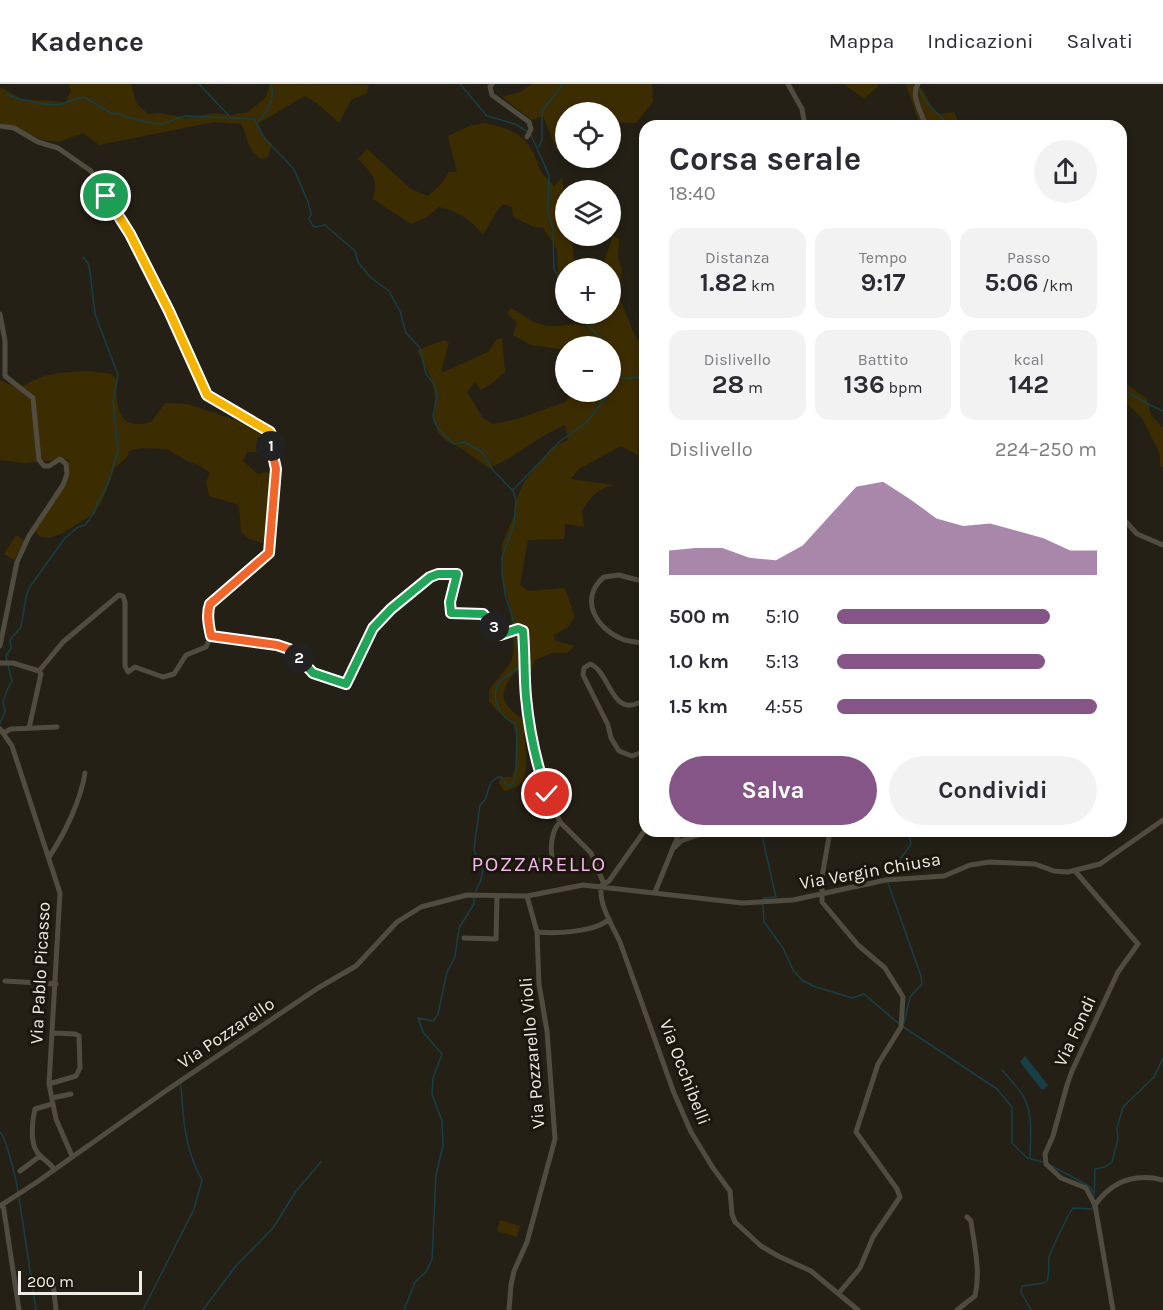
<!DOCTYPE html>
<html lang="it">
<meta charset="utf-8">
<style>
:root{--surface:#fff;--page:#f2f2f3;--text:#2b2b33;--muted:#7c7c81;--line:#e1e1e2;--accent:#865587}
body{margin:0;font-family:Karla,sans-serif;background:var(--page);color:var(--text);height:100vh;display:flex;flex-direction:column;font-size:22px;white-space:nowrap}
*{box-sizing:border-box;margin:0}
p{font-size:20px;color:var(--muted)}
.icon{flex:none;width:33px;height:33px;fill:none;stroke:currentColor;stroke-width:2;stroke-linecap:round;stroke-linejoin:round}
.map{position:relative;flex:1;overflow:hidden}
.sheet{position:absolute;left:639px;top:36px;width:488px;height:717px;display:flex;flex-direction:column;background:var(--surface);border-radius:18px;box-shadow:0 3px 9px #0003}
.sheet>*{flex:none}
.fabs{position:absolute;left:555px;top:18px;display:grid;gap:12px}
.fabs a{display:grid;place-items:center;width:66px;height:66px;border-radius:50%;background:var(--surface);box-shadow:0 3px 9px #0003;font-size:30px}
.scale{position:absolute;left:18px;bottom:15px;width:124px;box-sizing:border-box;padding-left:6px;border:3px solid #eeebe4;border-top:0;font-size:16px;line-height:21px;white-space:nowrap;color:#eeebe4;-webkit-text-stroke:4px #1b170d;paint-order:stroke}
.pin{position:absolute;display:grid;place-items:center;width:51px;height:51px;color:#fff;margin:-26px;border:3px solid #fff;border-radius:50%;box-shadow:0 2px 6px #0007}
.km{position:absolute;width:30px;height:30px;margin:-15px;border-radius:50%;background:#222;color:#fff;font-size:16px;line-height:30px;text-align:center}
.round{display:grid;place-items:center;flex:none;width:63px;height:63px;border-radius:32px;background:var(--page)}
.summary{display:flex;align-items:center;justify-content:space-between;height:102px;padding:0 30px}
h1{font-size:33px;font-weight:700;line-height:45px}
.metrics{display:grid;grid-template-columns:repeat(3,1fr);gap:9px;height:102px;padding:6px 30px}
.metrics div{display:grid;align-content:center;border-radius:15px;background:var(--page);text-align:center}
.metrics b{font-size:26px;font-weight:700}
.metrics small{font-size:16px;font-weight:400}
.metrics p{font-size:16px}
.chart{height:168px;padding:12px 30px}
.chart p{display:flex;justify-content:space-between}
.chart svg{width:100%;height:108px;margin-top:6px;fill:var(--accent);opacity:.7}
.button{display:flex;gap:12px;margin-top:auto;padding:12px 30px}
.button a{flex:1;height:69px;border-radius:36px;background:var(--accent);color:#fff;font-size:24px;font-weight:700;line-height:69px;text-align:center}
.button a+a{background:var(--page);color:var(--text)}
ul{padding:0 30px;list-style:none;font-size:20px}
li{display:grid;grid-template-columns:96px 72px 1fr;align-items:center;height:45px}
li i{height:15px;border-radius:8px;background:var(--accent)}
header{display:flex;align-items:center;gap:36px;box-sizing:border-box;height:84px;padding:0 30px;background:var(--surface);border-bottom:2px solid var(--line)}
header strong{font-size:28px}
nav{display:flex;gap:33px;margin-inline-start:auto;font-size:21px}
.map>svg:first-child{display:block}
</style>
<header>
<strong>Kadence</strong>
<nav><a>Mappa</a><a>Indicazioni</a><a>Salvati</a></nav>
</header>
<div class="map">
<svg width="1163" height="1226" viewBox="0 0 1163 1226">
<rect width="100%" height="100%" fill="#252016"/>
<!-- green -->
<path fill="#3c2c02" d="M68,0h63l6,20 11,10 12,-1 26,5 28,-5 15,2 19,-3 18,-15 4,-13 99,1 -2,8 -16,7 -12,23 -21,-19 -13,-8 -46,27 1,9 12,12 -4,13 -7,2c-18,-14 -10,-18 -20,-35l-27,-2 -115,23 -16,-12 -24,9 -17,-2 -42,-18v-35l22,12 44,3 5,-12z
M532,0h120l1,18 -17,21 -25,-1 -1,-10h-44l-1,18 -8,21 -14,-35 -11,4 -30,-23 18,-5z
M844,0h36l-16,15z
M906,0c25,0 16,18 33,30l15,-2 6,14h-40z
M485,39c18,4 34,8 45,24 6,8 7,18 12,26 4,6 9,7 12,14l8,-10 3,21 1,38h6l2,23 3,9h-11l-1,31 -3,1 -4,-21 -1,-30 -14,-21 -9,-1 -21,-10 -1,-10 -9,-3 -6,7 -14,24c-12,-15 -25,-24 -44,-28l-12,10 -16,7 -38,-25c6,-21 -1,-25 -15,-40l9,-10 44,40 17,7 13,-12 8,-12h8l-9,-36 21,-10z
M613,151l6,5 -1,19 4,10 -3,28 14,34 12,21v87l-4,18 -20,-11 -42,23 -8,10 43,6c-18,5 -22,10 -32,26l2,16 -19,-3 -1,15 -36,1 -8,45 9,6 36,-3 10,29 -8,11 -13,7 1,6 20,5 -8,7h-15l-17,7 -7,20 -6,-9 -7,1c-18,23 -14,31 8,48 1,13 7,54 -2,63 -4,5 -11,7 -17,8l-5,-8 1,-6h12l3,-9 1,-35 -3,-9 -16,-13 -8,-10v-11l22,-28 3,-14 -4,-43 -8,-25v-36l14,-33 -1,-9 9,-20 28,-35 16,-7 -3,-15c-27,11 -48,32 -76,43l-27,-19 -17,-9 -8,-9 -3,-13 1,-17 -3,-21 -15,-30 28,-10 4,3 -8,30 47,-21 9,-13 5,-1 3,34 -14,12 -10,6 -6,-8 -8,10 16,26 10,6 24,-5 48,-17 8,-10h37v-46h-44l-1,4 -34,-5 -18,-10 4,-12 -10,-10 4,-5c12,7 25,18 40,18 16,1 18,-5 37,1l4,-5 -5,-8h23v-46h-8z
M88,287l24,3 5,6c-1,15 -2,43 19,44 4,1 10,-1 15,-2l14,-19 23,1 59,20 20,12 -2,12 -8,4h-10l-4,9 15,13 8,-2 7,2 -6,70 -18,-5 -8,-7 -2,-27 -30,-9 -3,-14 4,-9 -11,-8 -10,-3 -22,-13 -27,-1 -11,3 -2,6 -12,11 -14,36 -9,11 -29,18 -14,5 -9,-1 -5,-6 33,-57v-15l-44,4 -24,-3v-80l17,8c10,-3 17,-9 27,-12 14,-4 29,-4 44,-5z
M1121,296l26,19 4,16 12,13v40l-3,-3v-11l-18,-36 -21,-20z
M16,451l9,6 -11,19 -10,-6z
M500,1136l20,6 -3,11 -20,-6z"/>
<!-- water -->
<path fill="#173f47" d="M1025,972l23,29 -4,4h-3l-21,-27z"/>
<g fill="none" stroke-linecap="round" stroke-linejoin="round">
<!-- stream -->
<path stroke="#173f47" stroke-width="1.5" d="M199,0l32,34
M460,0l27,32 28,8 13,8
M918,3l8,15 24,24
M6,10c9,5 44,13 55,10 7,-2 15,-6 23,-7l29,17 5,-1c6,4 37,12 44,11 8,-2 15,-7 24,-8l68,3 11,20 29,30 14,33 3,12 -2,5 4,7 3,1 9,-2 30,26 3,11 13,16 18,13 11,20 6,22 14,15 6,26 9,11 2,11 -4,20 2,7 6,9 13,12 10,-2 18,10 10,17 21,22 3,9 -2,24 -12,33v16l3,21 11,34
M258,38c11,-13 17,-20 13,-38
M531,51l18,40 -1,36 5,19 1,39 12,24
M539,63l3,-7v-29l21,-27
M588,230l-1,11 11,10 7,11
M610,269l4,6 -4,14
M610,294l5,-2c12,3 19,4 30,-2
M1120,303l26,16 17,8
M513,406l46,-48 28,-20 20,-26 2,-4
M7,577l-1,-5 5,-8 -1,-8 11,-13 5,-30 3,-9 36,-50 13,-11 7,-2 9,-12 4,-12 8,-12 12,-38 -5,-49 5,-27 -23,-61 -5,-42 -2,-9 -5,-6
M0,639l5,-11 -2,-10 4,-12 5,-9 -4,-16
M761,747l15,66 -12,1 -1,2
M887,794l24,-34 -2,-13
M888,799l33,93 1,8 -12,13 -6,26
M475,809l6,-13 2,-10 -6,-9 -3,-12 6,-44 5,-5 6,-18 7,-5h4l5,9 6,-2c4,-7 5,-52 2,-61 -14,-4 -25,-25 -17,-39 5,-8 17,-11 23,-19l1,-5 -5,-16 1,-12
M763,821l1,17 19,26 10,22 9,10 11,6 39,12 12,-4 34,29
M902,942l95,63 15,18v36l15,15 16,4
M1002,986c7,8 16,17 21,26 11,17 7,43 7,62
M0,1048c6,5 17,50 18,61
M1050,1081l39,21 5,7
M1094,1112l1,-27 10,-2 7,-5 6,-23 -1,-11 6,-21 31,-30 9,-19
M19,1114l17,112
M143,1226l51,-101 8,-29c-17,-30 -19,-61 -21,-95
M203,1226l32,-43 38,-39 23,-37 25,-29
M404,1226l11,-28 11,-10 6,-13 4,-84 7,-30 -1,-24 -10,-27 1,-16 9,-24 -19,-22 -5,-14 15,3 5,-7 9,-42 8,-15 4,-29 15,-24v-6
M1031,1226l-10,-18 1,-6 22,-3 3,-2c3,-8 1,-16 2,-24 1,-5 21,-46 24,-49l19,1 1,-5"/>
<!-- minor -->
<path stroke="#514c40" stroke-width="5" d="M492,0l-2,3 2,8 37,27 2,7 -4,8
M788,0l14,25 3,17
M918,0c-8,11 4,30 8,42
M0,42l14,2 24,14 20,6 33,23 39,63 41,80 36,81 63,37 3,7 -2,11 5,19 -7,84 -59,51 -2,7 3,25
M0,230l5,27v35l28,22 6,62 5,6h5l11,-7 6,5 1,10 -4,11 -34,51 -12,26 -17,84
M1120,431l17,19 26,11
M645,436l-3,6 3,13
M645,498l-26,-7 -15,2c-25,21 -9,51 18,62 7,3 15,3 23,4
M211,552l73,11c12,6 18,18 29,25 10,7 22,6 32,13l28,-57 18,-19 41,-33 25,-2 -7,28 1,11 32,1 17,21 15,-5h7l4,33v37l9,50 9,34 16,38 31,31 13,31
M0,579h13l26,8
M39,587l24,-29 56,-47 4,1 2,6v64l3,6 7,-5 28,10 11,-3 12,-19 20,-8 5,-11
M645,615c-34,24 -34,-28 -55,-35l-6,4 -1,7 25,50 3,13 8,13 13,5 13,-5
M29,644l12,-54 -2,-3
M0,645l12,17 48,147 -11,191 7,35 16,37
M3,649l8,-4 46,-2
M830,747l-8,46v25l36,43 27,23 18,29 -2,30 -23,37 -22,68 41,57 3,8 -27,40 -13,31 -21,25
M675,763l6,-6 29,-10
M49,773c15,-22 32,-57 36,-84
M537,777l12,-2 3,-3c-2,-10 0,-26 8,-34
M1075,787l63,73 -20,28 -46,99 -5,14 -14,51 -8,18 1,10 15,14 25,10 9,17
M602,801l7,-4 36,-51
M601,802c-2,19 11,39 19,56l54,151 17,39 22,36 17,23 2,23 3,8 26,24 17,10 33,15 47,39
M655,808l25,-61
M537,848c18,2 59,0 72,-13
M464,854l32,1 1,-43
M5,897l51,3
M49,1000l27,-8 4,-8 -1,-32 -4,-2 -22,-1
M52,1014l19,-4
M52,1020l-17,5c-3,12 -5,33 2,43 4,6 12,10 17,17
M20,1087l20,-15
M3,1120l16,106
M0,1122l37,-24 130,-92 151,-102 38,-22 41,-44 24,-15 46,-12 60,1 56,-11 159,18 51,-3 93,-20 58,-4 26,-11 20,-3 45,2 19,7 14,1 32,-8 63,-44
M53,1199l3,27
M509,1226l2,-25 3,-14 13,-29 28,-103 -8,-108 -8,-47 -2,-52 -10,-36
M957,1226l18,-14c6,-25 -1,-51 -4,-75l-4,-4
M1113,1226l-18,-105c17,-24 40,-32 68,-25"/>
</g>
<g fill="none" stroke-linecap="round" stroke-linejoin="round">
<!-- split-1 casing -->
<g stroke="#fff" stroke-width="12">
<path id="split-1" d="M106,112l24,38 39,77 38,84 63,37 3,7 -2,7"/>
</g>
<!-- split-2 casing -->
<g stroke="#fff" stroke-width="12">
<path id="split-2" d="M271,362l5,23 -7,84 -59,51c-4,10 -1,23 1,32l66,9 12,4 10,9"/>
</g>
<!-- split-3 casing -->
<g stroke="#fff" stroke-width="12">
<path id="split-3" d="M299,574l14,15 33,11 27,-56 18,-19 39,-32 8,-3h19l-7,28 1,11 32,1 11,13"/>
</g>
<!-- split-4 casing -->
<g stroke="#fff" stroke-width="12">
<path id="split-4" d="M494,543l6,8 18,-6 5,2c2,22 1,44 3,66 3,32 10,66 21,97"/>
</g>
<!-- split-1 -->
<use href="#split-1" stroke="#f5b400" stroke-width="8"/>
<!-- split-2 -->
<use href="#split-2" stroke="#f0652b" stroke-width="8"/>
<!-- split-3 -->
<use href="#split-3" stroke="#22a559" stroke-width="8"/>
<!-- split-4 -->
<use href="#split-4" stroke="#22a559" stroke-width="8"/>
</g>
<g text-anchor="middle" dominant-baseline="central" stroke-width="6" stroke-linejoin="round" paint-order="stroke">
<!-- street labels -->
<g font-size="18" fill="#eeebe4" stroke="#1b170d">
<text transform="translate(870 787) rotate(-10)">Via Vergin Chiusa</text>
<text transform="translate(40 889) rotate(-87)">Via Pablo Picasso</text>
<text transform="translate(1075 947) rotate(-65)">Via Fondi</text>
<text transform="translate(226 949) rotate(-34)">Via Pozzarello</text>
<text transform="translate(532 969) rotate(-95)">Via Pozzarello Violi</text>
<text transform="translate(685 988) rotate(69)">Via Occhibelli</text>
</g>
<!-- quarter labels -->
<g font-size="21" letter-spacing="1.5" fill="#f5b8ef" stroke="#1b170d">
<text x="539" y="780">POZZARELLO</text>
</g>
</g>
</svg>
<div class="fabs">
<a><svg class="icon" aria-label="locate" viewBox="0 0 24 24"><circle cx="12" cy="12" r="6"/><path d="M12 2v4M12 18v4M2 12h4M18 12h4"/></svg></a>
<a><svg class="icon" aria-label="layers" viewBox="0 0 24 24"><path d="M12 4l9 5-9 5-9-5zM3 14l9 5 9-5"/></svg></a>
<a>+</a>
<a>−</a>
</div>
<div class="scale">200 m</div>
<div class="pin" style="left:106px;top:112px;background:#1e9e55"><svg class="icon" aria-label="arrive" viewBox="0 0 24 24"><path d="M6 21V4h12l-3 4 3 4H6"/></svg></div>
<div class="pin" style="left:547px;top:710px;background:#d93025"><svg class="icon" aria-label="check" viewBox="0 0 24 24"><path d="M5 12l5 5 9-10"/></svg></div>
<b class="km" style="left:271px;top:362px">1</b>
<b class="km" style="left:299px;top:574px">2</b>
<b class="km" style="left:494px;top:543px">3</b>
<section class="sheet">
<div class="summary"><div><h1>Corsa serale</h1><p>18:40</p></div><a class="round"><svg class="icon" aria-label="share" viewBox="0 0 24 24"><path d="M12 15V3M7 8l5-5 5 5M5 13v7h14v-7"/></svg></a></div>
<div class="metrics">
<div><p>Distanza</p><b>1.82<small> km</small></b></div>
<div><p>Tempo</p><b>9:17</b></div>
<div><p>Passo</p><b>5:06<small> /km</small></b></div>
</div>
<div class="metrics">
<div><p>Dislivello</p><b>28<small> m</small></b></div>
<div><p>Battito</p><b>136<small> bpm</small></b></div>
<div><p>kcal</p><b>142</b></div>
</div>
<div class="chart"><p><span>Dislivello</span>224–250 m</p>
<svg viewBox="0 0 160 44" preserveAspectRatio="none"><path d="M0 44V34L10 33L20 33L30 37L40 38L50 32L60 20L70 8L80 6L90 13L100 21L110 24L120 23L130 26L140 29L150 34L160 34V44z"/></svg>
</div>
<ul>
<li><b>500 m</b>5:10<i style="width:82%"></i></li>
<li><b>1.0 km</b>5:13<i style="width:80%"></i></li>
<li><b>1.5 km</b>4:55<i style="width:100%"></i></li>
</ul>
<div class="button"><a>Salva</a><a>Condividi</a></div>
</section>
</div>
